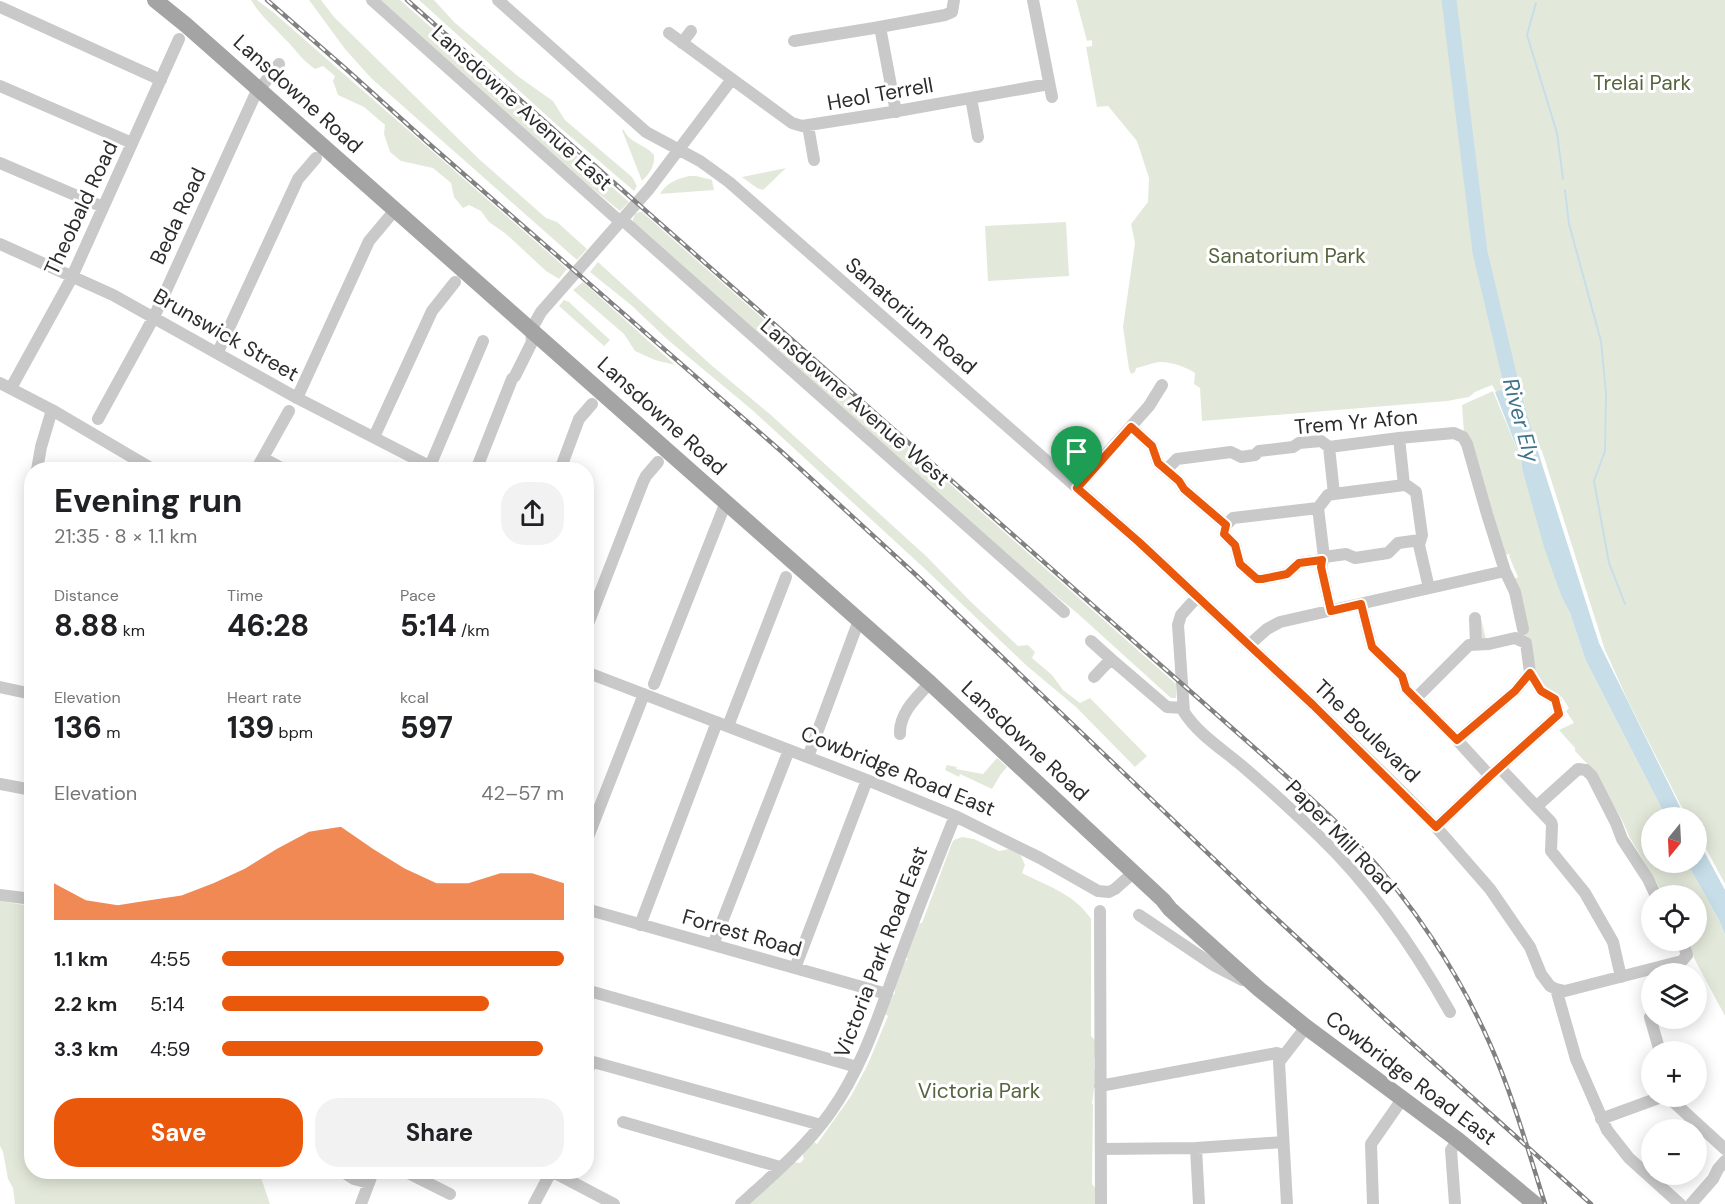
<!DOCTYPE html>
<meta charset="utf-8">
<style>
:root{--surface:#fff;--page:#f2f2f2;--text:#202124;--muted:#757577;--accent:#ea580c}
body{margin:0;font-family:"DM Sans",sans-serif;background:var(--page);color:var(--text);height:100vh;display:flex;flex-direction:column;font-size:22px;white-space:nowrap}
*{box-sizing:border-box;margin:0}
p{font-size:20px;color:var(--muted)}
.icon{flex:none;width:33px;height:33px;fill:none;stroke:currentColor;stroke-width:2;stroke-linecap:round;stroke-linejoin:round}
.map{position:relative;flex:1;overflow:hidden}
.sheet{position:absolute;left:24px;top:462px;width:570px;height:717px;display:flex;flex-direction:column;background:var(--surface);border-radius:24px;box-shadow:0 3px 15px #0003}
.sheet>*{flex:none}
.needle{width:39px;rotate:198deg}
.controls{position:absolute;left:1641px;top:807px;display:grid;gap:12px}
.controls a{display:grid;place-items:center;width:66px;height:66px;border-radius:50%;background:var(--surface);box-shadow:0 3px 15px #0003;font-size:30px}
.pin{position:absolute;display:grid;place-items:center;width:51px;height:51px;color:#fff;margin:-62px -26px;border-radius:50% 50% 50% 0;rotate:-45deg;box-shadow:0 0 6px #0007}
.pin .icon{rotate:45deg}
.round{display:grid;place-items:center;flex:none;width:63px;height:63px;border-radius:24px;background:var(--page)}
.headline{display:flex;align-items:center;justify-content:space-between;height:102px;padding:0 30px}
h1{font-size:33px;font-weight:700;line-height:45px}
.stats{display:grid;grid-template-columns:repeat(3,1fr);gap:9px;height:102px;padding:6px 30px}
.stats div{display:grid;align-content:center}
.stats b{font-size:30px;font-weight:700}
.stats small{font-size:16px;font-weight:400}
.stats p{font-size:16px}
.chart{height:168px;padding:12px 30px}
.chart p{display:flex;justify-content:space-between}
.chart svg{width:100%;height:108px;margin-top:6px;fill:var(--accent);opacity:.7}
.primary-button{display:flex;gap:12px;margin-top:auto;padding:12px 30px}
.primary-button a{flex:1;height:69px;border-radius:24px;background:var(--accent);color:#fff;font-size:24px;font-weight:700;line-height:69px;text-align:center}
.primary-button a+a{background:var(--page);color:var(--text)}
ul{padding:0 30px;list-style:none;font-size:20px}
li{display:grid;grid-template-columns:96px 72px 1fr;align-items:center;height:45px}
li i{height:15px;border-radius:8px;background:var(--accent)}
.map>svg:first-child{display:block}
</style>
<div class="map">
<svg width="1725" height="1204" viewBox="0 0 1725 1204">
<rect width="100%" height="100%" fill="#fff"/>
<!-- green -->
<path fill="#e3e9da" d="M251,0h6l16,12 294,257 -8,10 -13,-8 -40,-37 -17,-12 -8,-11 -12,-6 -6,3 -9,-11 -3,-14 -18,-15 -32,-7 -11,-9 -6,-18 1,-9 -21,-18 -26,-12 -5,-14 2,-5 -12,-10 -8,3c-12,-8 -19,-19 -30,-30 -12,-13 -25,-24 -34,-39z
M309,0h12l13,17 146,143 66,58 11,4 30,27 -10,11 -206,-182 -26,-29z
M381,0h19l229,202 -9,9 -33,-27z
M419,0h15l20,22 65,55 34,24 12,19 67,57 5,9 -3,5 -77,-66z
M1076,0h649v884l-28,-52 -1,-14 -8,-1 -9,-15 -51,-101 -23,-51 -63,-199 -34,-39 -16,-27 -17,7 -6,5 -22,4 -245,20 -2,-33 -6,-4 1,-11c-9,-6 -23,-11 -34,-11 -4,-1 -19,5 -25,6l-1,4 -4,2 -2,-5 -6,-42 12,-84 -4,-19 17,-22 1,-24 -12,-37 -29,-35 -11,1 -11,-60 6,-1v-6l-5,1z
M622,130h2c5,13 21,14 30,25 1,11 -4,18 -12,26z
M786,168l-23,22 -6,-2 -15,-11z
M689,176h7l16,4 2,10 -54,4c6,-11 17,-15 29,-18z
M639,212h3l534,472v14h-5l-94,-85 -53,-43 -392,-347 3,-9z
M1066,222l3,54 -81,5 -3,-55z
M598,262l112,102 61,51 155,141 44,45 48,45 10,-1 7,7 -3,6 20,17 11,15 17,13 10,-5 57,58 -12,11 -59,-60 -49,-41 -103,-98 -173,-159 -83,-69 -37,-35 -41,-33z
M583,282l92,83 -20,-5 -20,-9 -11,-17 -51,-44z
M564,300l5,2 41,38 -6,6 -45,-40z
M1493,391l28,68 1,10 40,129 8,15 15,46 81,158 -14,1v44l35,1 32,57 6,15v81l-29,-54 -9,-21 9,-1v-44l-32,-1 -34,-57 -8,-18 -29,-50 -18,-19v-3l-16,-18 15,-7 -8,-12 3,-3 -8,-12 -3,2 -13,-8 -12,-20 -2,-26 -48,-4 -2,-3 -1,-22 6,24 40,-9 -13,-50 5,-3 -9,-21 1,-2 -6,1 -40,-122 -2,-28z
M997,758l10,9 -6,7 -9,15 -32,-15 -1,3 -14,-7 2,-5 10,2 -1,2 27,5z
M962,837l12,2 25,12 10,-2 7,2 5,5 4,9 -3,8c24,12 54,22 69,46v117l4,4 1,15 -2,4v9l2,5 -4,31 1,1 -1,79 4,5 2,15h-356v-7l7,-9 45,-26 6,1 4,-4c-4,-8 4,-12 10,-17l3,2 34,-48 17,-32 20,-48 -3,-2 4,-12 6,-9c-2,-13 3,-28 13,-34l-3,-2 12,-33 5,-1 30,-80 2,-3z
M0,901l31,5 1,266h227l11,32h-255l-2,-16 -5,-9 -5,-27 -3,-6z"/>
<!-- water -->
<path fill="#c7dee9" d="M1518,384l23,77 58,182 86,174h-19l-81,-158 -15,-46 -8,-15 -18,-51 -22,-78 -1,-10 -26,-67z
M1697,838l28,52v45l-6,-15 -32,-57 9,-1z"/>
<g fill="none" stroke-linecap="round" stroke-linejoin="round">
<!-- stream -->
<path stroke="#c7dee9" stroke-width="2" d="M1536,3l-9,32 30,98 6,46
M1565,190l4,34 32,117 5,52 -1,58 -11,30 15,82 16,41"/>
<!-- river -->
<path stroke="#c7dee9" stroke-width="15" d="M1449,0l31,252 36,152"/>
<!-- minor -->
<path stroke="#c9c9c9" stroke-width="12" d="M372,0l244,218 11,6 437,388
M498,0l148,132 54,29 29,21 411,361 173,162 91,89 32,33 54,62 40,58 11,27 9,12 6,3 20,70 31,71 22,28 51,46
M1033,0l19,97
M0,7l161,73
M880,27l16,85
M669,33l123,90 10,3 90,-14 157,-28
M794,41l80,-13 71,-13 7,-3 2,-12
M682,43l9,-12
M0,86l132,57
M971,98l7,39
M808,126l6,34
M0,163l103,44
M0,244l113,51 184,103 140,72
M218,352l80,-173 18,-21
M0,383l52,27 102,60
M11,388l59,-107 109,-242
M297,398l72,-157 26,-31
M98,419l56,-102 101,-222 24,-31
M1131,427l21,19 6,17 21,18 5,8 42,36 -2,9 11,11 5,19 17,15h5l25,-5 12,-11 23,-3
M374,437l58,-126 23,-29
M1399,438l5,47h2l10,7 6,43 -3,10 10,43
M1329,447l5,47 -6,1 -10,13 6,49 -3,10 10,44
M263,458l22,12
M430,466l53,-125
M37,470l4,-23 11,-37
M256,470l33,-59
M476,470l36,-91 3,-3 17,-34 -1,-12 10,-18 108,-123 83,-110
M560,470l19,-51 13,-15
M1166,470l11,-11 54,-7 10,5 14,-2 4,-4 34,-4 6,-4 22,-2 8,6 70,-9 55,-5 9,4 4,7 20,70 18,57 10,21 8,37
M1077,487l72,-81 13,-21
M1334,494l70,-9
M1226,525l7,-7 85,-10
M1324,557l22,-3 9,4 33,-5 10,-10 22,-3
M1197,597l-16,18 -3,10 6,87c14,22 38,37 57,53 27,23 53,47 78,71 53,51 95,112 131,176
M1361,604l11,43 30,29 4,13 51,51 33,36
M1475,618l1,26
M586,629l57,-147 3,-6 12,-14
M1091,641l20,18
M1249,645l18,-16 13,-7 225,-51
M586,672l281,108 88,36 85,42 58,33 11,1 6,-3 18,-16
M1094,677l17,-18 56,48 16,1
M654,684l72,-182
M0,687l32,7
M1415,699l54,-54 20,-1 26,-6 11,5 4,30 -15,18 -58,49
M728,726l58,-149
M900,734c-1,-21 17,-37 30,-51
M808,757l51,-137
M1500,768l51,54 1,3 -1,26 34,42 28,49 8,35
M0,784l32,6
M1537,806l41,-37 8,1 6,6 24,47 6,16 26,40 8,17
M1436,827l54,-51 69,-62 -4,-15 -14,-8 -11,-18
M586,842l58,-148
M0,895l32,4
M586,909l301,85
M1100,911l1,293
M1139,915l76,51 27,14
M640,925l77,-203
M713,945l76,-195
M795,968l72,-188
M1556,989l9,2 117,-30 5,-6 -5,-15
M586,990l271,77
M1650,1017l10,35
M586,1060l235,65
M586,1076l5,-15
M1100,1086l177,-33 7,2
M1667,1096l58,53
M1601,1119l63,-23
M623,1122l157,45
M1196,1148l3,56
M1101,1149l95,-1 87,-6
M343,1172l11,7 15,4
M406,1172l44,22
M553,1172l61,32
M361,1204l12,-32
M534,1204l17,-32
M741,1204c31,-28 65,-57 89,-91 35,-49 51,-106 72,-161 17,-46 35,-91 53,-136
M1287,1204l-8,-142 27,-35
M1373,1204l-2,-60 32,-46
M1455,1204l-4,-54 7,-10
M1691,1204l22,-25 5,-10 7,-8"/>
<!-- major -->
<path stroke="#a4a4a4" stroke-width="16" d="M155,0l31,25 744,658 233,217 7,9 89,80 47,38 152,113 77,64"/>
<!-- rail casing -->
<g stroke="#818181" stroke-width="4.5">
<path id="rail" d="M267,0l79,69 81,73 355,310 134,123 362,345 107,99 206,185
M407,0l859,758c31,28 63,55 91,85 54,58 101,128 133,201 23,52 38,106 55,160"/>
</g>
<!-- rail -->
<use href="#rail" stroke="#fff" stroke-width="2" stroke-dasharray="7" stroke-linecap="butt"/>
</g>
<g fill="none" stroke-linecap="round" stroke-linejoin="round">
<!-- route casing -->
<g stroke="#fff" stroke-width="12">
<path id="route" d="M1131,427l21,19 6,17 21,18 5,8 42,36 -2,9 11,11 5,19 17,15h5l25,-5 12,-11 23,-3 -1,7 10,44 30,-7 11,43 30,29 4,13 51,51 58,-49 15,-18 11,18 14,8 4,15 -69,62 -54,51 -123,-122 -173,-162 -63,-55z"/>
</g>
<!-- route -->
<use href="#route" stroke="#ea580c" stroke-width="8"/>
</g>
<g text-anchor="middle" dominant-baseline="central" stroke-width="6" stroke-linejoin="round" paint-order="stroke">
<!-- park labels -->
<g font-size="21" fill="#53653c" stroke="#fff">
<text x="1642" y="83">Trelai Park</text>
<text x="1287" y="256">Sanatorium Park</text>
<text x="979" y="1091">Victoria Park</text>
</g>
<!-- street labels -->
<g font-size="21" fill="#2c2c2c" stroke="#fff">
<text transform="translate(298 94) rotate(42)">Lansdowne Road</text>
<text transform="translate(880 94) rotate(-10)">Heol Terrell</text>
<text transform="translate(522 108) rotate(42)">Lansdowne Avenue East</text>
<text transform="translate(81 208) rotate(-65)">Theobald Road</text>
<text transform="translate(178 216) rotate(-65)">Beda Road</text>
<text transform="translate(911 316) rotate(41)">Sanatorium Road</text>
<text transform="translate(226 335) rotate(30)">Brunswick Street</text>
<text transform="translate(855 402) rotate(41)">Lansdowne Avenue West</text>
<text transform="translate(662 416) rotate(42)">Lansdowne Road</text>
<text transform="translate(1356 422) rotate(-5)">Trem Yr Afon</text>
<text transform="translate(1367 731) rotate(44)">The Boulevard</text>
<text transform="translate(1025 741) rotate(43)">Lansdowne Road</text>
<text transform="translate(898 771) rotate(22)">Cowbridge Road East</text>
<text transform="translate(1341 837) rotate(46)">Paper Mill Road</text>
<text transform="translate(742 933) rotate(16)">Forrest Road</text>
<text transform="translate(881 952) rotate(-69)">Victoria Park Road East</text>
<text transform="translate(1411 1078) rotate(37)">Cowbridge Road East</text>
</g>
<!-- water labels -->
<g font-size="22" font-style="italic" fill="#3e738a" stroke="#fff">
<text transform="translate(1521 420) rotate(75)">River Ely</text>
</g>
</g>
</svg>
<div class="controls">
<a><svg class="needle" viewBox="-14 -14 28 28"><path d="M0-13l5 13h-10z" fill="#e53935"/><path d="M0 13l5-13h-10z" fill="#757577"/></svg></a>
<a><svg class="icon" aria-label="locate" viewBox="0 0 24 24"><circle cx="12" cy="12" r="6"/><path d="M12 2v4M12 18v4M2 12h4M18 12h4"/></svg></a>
<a><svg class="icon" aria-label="layers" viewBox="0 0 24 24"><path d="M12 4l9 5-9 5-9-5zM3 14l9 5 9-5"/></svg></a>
<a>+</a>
<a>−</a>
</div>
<div class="pin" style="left:1077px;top:488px;background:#1e9e55"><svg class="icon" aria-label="arrive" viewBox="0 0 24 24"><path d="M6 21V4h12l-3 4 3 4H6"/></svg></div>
<section class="sheet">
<div class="headline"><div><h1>Evening run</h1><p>21:35 · 8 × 1.1 km</p></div><a class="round"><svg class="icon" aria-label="share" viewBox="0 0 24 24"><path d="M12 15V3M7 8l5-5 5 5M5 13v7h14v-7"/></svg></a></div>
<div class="stats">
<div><p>Distance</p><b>8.88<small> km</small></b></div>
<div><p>Time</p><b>46:28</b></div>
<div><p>Pace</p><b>5:14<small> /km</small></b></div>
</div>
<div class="stats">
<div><p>Elevation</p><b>136<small> m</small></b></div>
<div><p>Heart rate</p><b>139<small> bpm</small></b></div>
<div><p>kcal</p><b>597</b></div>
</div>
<div class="chart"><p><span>Elevation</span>42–57 m</p>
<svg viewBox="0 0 160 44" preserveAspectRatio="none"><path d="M0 44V29L10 36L20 38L30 36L40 34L50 29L60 23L70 15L80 8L90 6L100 15L110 23L120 29L130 29L140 25L150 25L160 29V44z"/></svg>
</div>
<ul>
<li><b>1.1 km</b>4:55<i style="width:100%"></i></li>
<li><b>2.2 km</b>5:14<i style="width:78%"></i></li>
<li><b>3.3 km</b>4:59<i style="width:94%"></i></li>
</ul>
<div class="primary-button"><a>Save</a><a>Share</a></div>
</section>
</div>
